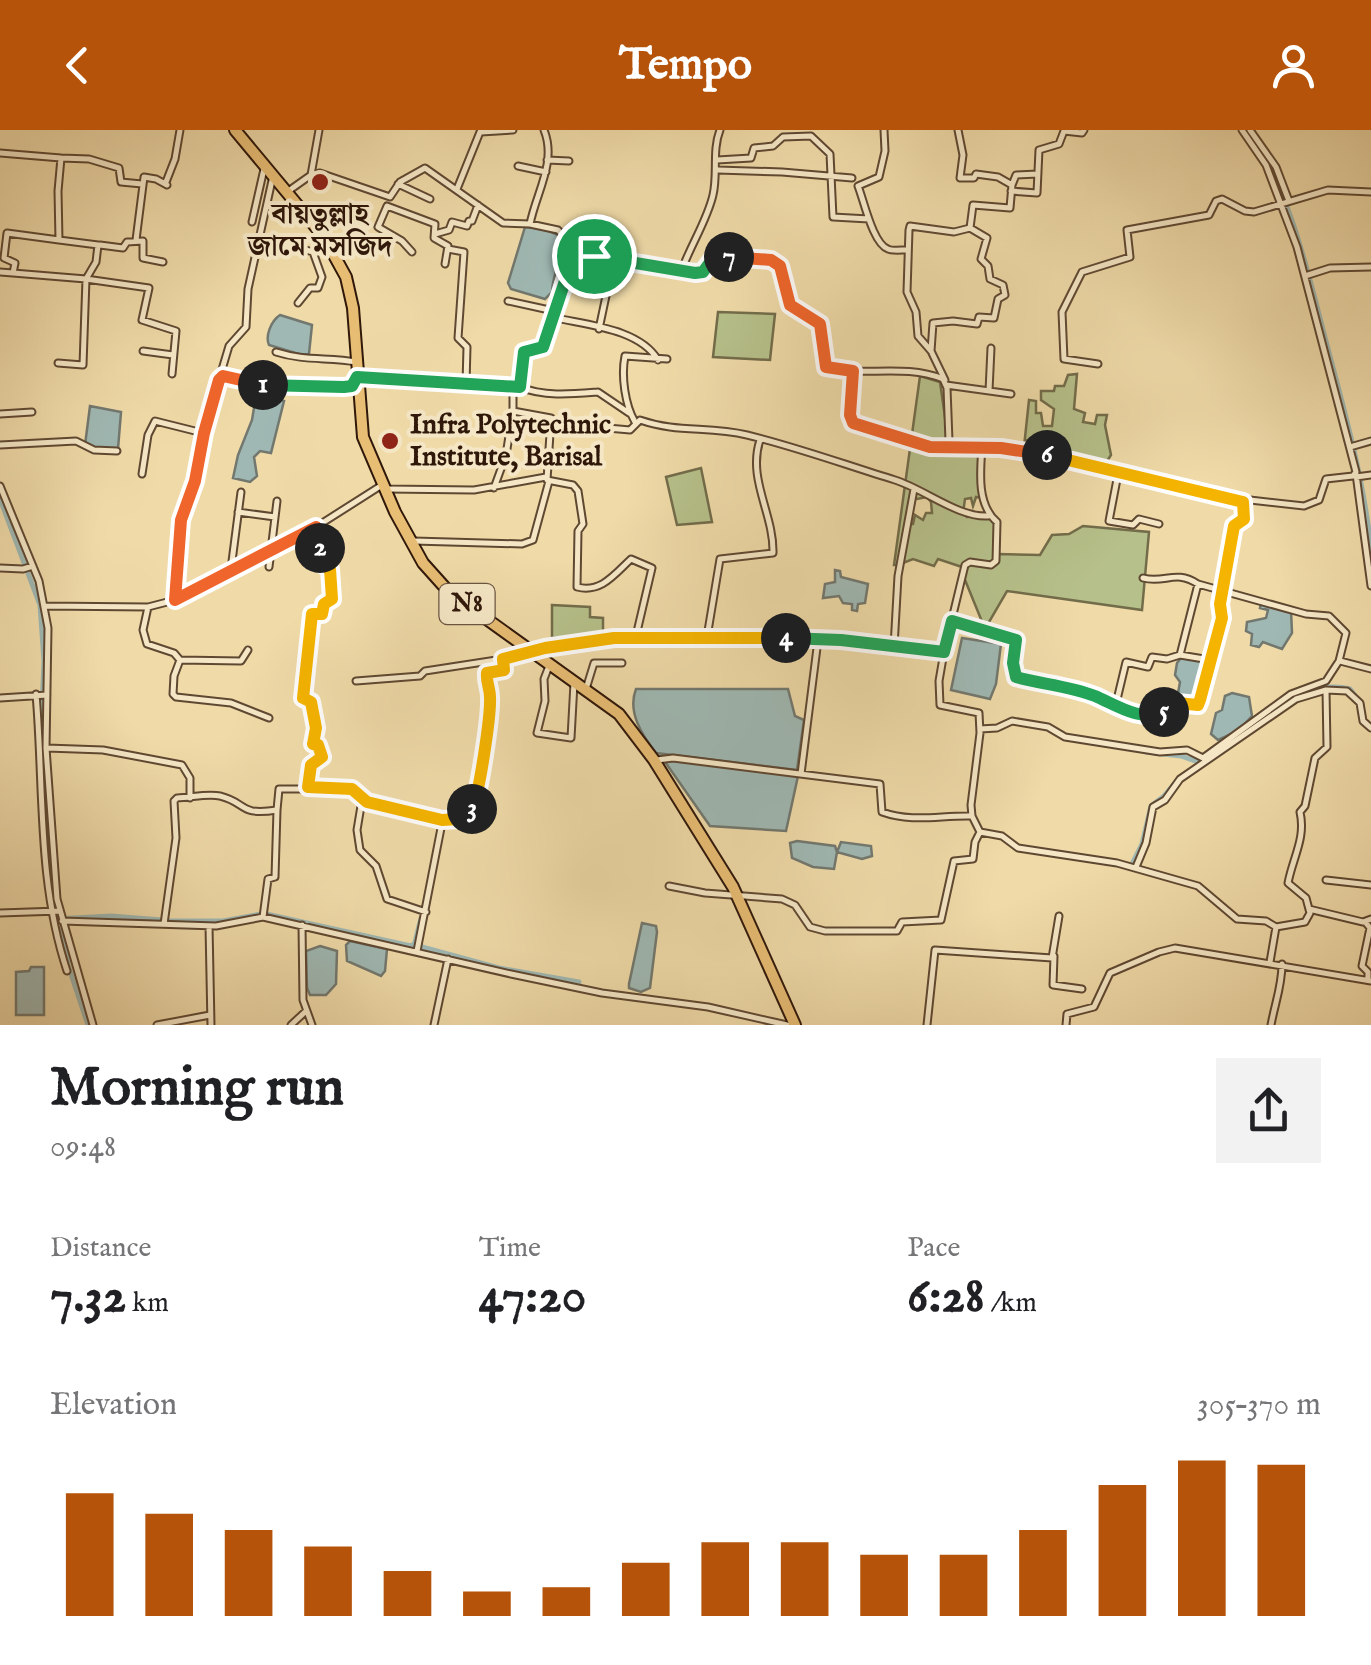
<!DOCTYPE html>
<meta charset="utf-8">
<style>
:root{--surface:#fff;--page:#f2f2f2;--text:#202124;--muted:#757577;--accent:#b45309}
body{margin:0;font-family:"IM FELL English","Noto Serif Bengali",serif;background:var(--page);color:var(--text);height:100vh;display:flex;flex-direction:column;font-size:38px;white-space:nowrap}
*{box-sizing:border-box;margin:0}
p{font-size:32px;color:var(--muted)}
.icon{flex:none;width:55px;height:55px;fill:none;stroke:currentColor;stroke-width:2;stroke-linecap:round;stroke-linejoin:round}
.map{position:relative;height:895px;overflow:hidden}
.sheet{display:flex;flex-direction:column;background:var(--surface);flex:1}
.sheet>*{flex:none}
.pin{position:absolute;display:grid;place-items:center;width:85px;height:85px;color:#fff;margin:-42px;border:5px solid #fff;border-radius:50%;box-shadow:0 2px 10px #0007}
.km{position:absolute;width:50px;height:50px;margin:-25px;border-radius:50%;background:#222;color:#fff;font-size:28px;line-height:50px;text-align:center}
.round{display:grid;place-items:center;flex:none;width:105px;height:105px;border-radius:0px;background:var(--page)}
.headline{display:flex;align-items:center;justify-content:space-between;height:170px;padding:0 50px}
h1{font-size:55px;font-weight:700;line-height:75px}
.figures{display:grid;grid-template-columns:repeat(3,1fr);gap:15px;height:170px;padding:10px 50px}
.figures div{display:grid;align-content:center}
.figures b{font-size:50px;font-weight:700}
.figures small{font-size:28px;font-weight:400}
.figures p{font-size:28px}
.chart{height:280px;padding:20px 50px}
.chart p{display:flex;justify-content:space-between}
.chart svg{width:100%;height:180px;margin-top:10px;stroke:var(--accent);stroke-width:6}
header{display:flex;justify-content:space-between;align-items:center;height:130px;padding:0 50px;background:var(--accent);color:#fff;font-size:45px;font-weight:700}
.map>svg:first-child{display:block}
</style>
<header><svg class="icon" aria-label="back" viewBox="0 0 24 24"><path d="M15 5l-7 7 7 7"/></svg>Tempo<svg class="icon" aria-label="person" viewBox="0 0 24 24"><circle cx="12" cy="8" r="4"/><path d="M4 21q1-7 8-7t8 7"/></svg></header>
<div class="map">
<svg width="1371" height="895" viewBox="0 0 1371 895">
<rect width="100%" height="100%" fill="#efdaa8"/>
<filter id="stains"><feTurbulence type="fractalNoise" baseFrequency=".002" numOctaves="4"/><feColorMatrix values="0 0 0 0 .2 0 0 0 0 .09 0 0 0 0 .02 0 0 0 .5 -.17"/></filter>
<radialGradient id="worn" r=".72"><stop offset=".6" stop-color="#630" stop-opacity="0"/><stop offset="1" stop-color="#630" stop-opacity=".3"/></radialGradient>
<!-- green -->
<path fill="#b6c08a" stroke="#726c4a" stroke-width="2.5" d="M718,182l57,2 -5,46 -57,-3z
M1077,244l-3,35 11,4 -2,9 12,2 2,-9h10l-2,10 6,30 -7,11 -71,-15 -1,-12 -5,1 -3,7 5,-47 7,1v12h5l2,13h9l2,-17 -13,-9v-9h13l1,-5h9l4,-11z
M920,246l20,6 9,63 6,5 24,1 3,47 -6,-1 -3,9 -2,-8 -6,1 -2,14 4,4 14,-1 3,-3 12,8 -2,41 -4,4 5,-1 3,-11 42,1 12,-20 17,-1 14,-8 66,6 -7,78 -135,-19 -22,38 -22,-54 6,-10h12l-14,-3 -5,5 -24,-8 -4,7 -21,-7 -10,4 7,-39h3l2,-9 8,5 3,-7h6l-1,-11 -4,-5 -16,3 -12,65h-5z
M701,338l11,54 -35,3 -11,-48z
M552,475l38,2v10l13,1v16l-51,4z"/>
<!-- water -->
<path fill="#9fb8b3" stroke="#72786f" stroke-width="2.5" d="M525,97l19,2 19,8c2,18 -11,36 -11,55l-7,7 -34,-10 -3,-6z
M280,185l32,10 -3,29 -7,1 -33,-10c-4,-9 2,-24 11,-30z
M256,266l28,5 -13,52 -11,-2 -6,6 3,19 -7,6 -17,-4 5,-23 14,-35z
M90,276l31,6 -3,37 -14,1 -19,-5z
M835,440l5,1 1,6 27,7 -3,19 -7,1 -1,7 -5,-1v-6l-9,-1 -4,-7 -16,2 2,-14 10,-2z
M1262,470l29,10 1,23 -10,16 -19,-7 -4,5 -8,-2 1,-11 -6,-3 1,-9 19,-4 2,-8 -8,-2z
M962,508l39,6 -5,40 -6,15 -39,-9z
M1181,528l27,4 -9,41 -22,-4 3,-17 -5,-7 2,-12z
M636,559h152l7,27 9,4 -7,50 -141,-17c-14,-18 -29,-41 -20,-64z
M1232,563l17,4 3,19 -14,15 -20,9 -7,-6 5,-21 6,-3 3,-14z
M663,629l135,17 -12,55 -76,-5z
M797,711l38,5 2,6 4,-10 30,4 1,10 -10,3 -25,-7 -3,17 -21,-2 -21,-9 -2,-15z
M642,793l14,3 1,6 -7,56 -9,4 -12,-4v-4z
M350,811l37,8 -2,22 -4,5 -34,-15 -1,-16z
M320,816l17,5 -1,33 -10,11h-16l-3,-7 -1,-37z
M31,837h13v48h-28v-43l13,-1z"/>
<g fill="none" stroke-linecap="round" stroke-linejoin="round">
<!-- canal -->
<path stroke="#9fb8b3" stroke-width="5" d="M1247,0c45,64 60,140 80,215 18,67 36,132 44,202
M0,369l40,106 4,56 -3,73
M1244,600c33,-18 64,-52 106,-41l12,16
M1146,622l35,4 20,7
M43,665l6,78
M441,687l16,-4
M1131,736l11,-22 9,-38 13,-10 15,-18
M266,784l145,32 4,-3
M55,789l56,-3 51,4
M167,791h56l38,-7
M58,798l11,33
M415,812l6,-24
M422,817l77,21 80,14
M67,832l21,63"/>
<!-- minor casing -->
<g stroke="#5f4832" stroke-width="9">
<path id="minor" d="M884,0l1,21 -6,26 -21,9c6,15 15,58 30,63 3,2 14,1 17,1
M958,0l5,25 -3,23h14l2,-4 22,3 14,8 4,-10 22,-1
M1250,0l26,37 13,34
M481,2l32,-2
M0,23l61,5 -3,33 1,49 -52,-7 -3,25 11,5 -2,10 -13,-1
M61,28l28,1 30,9 2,14 21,2
M547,30l22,1
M717,30l34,-2 3,-10 19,-2 10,-9 28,-1 19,18 3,63 36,2
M518,36l28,6
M718,40l64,2 70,6
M311,45l8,-45
M166,52l9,-23 5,-29
M398,54l32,15
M457,59l23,-57
M1011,61l26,2 2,-43 20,-6 5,-13 18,2 2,-3
M287,62l24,-17 9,-2 70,24 10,-15 25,-14 78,55 27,1 28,6 18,19 18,7 101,17 8,-2 10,-14 61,5 9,10 7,33 30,19 4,36 4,9c39,7 77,-5 115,10l4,9 2,53 4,6 82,6 208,49 7,-2 54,6 15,-6 7,-21 27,-3 3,-4 -59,-225 -31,-82 -24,-35
M252,92l12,-53
M530,94c6,-31 27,-62 14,-94
M435,104l14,-4 3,-8 15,4 2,-5h3l6,-16
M260,107l53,15
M136,110l8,-63 12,2 11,6
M100,115l23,3 4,-6 16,-1v17l20,4
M448,119l16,3 -6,86 9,9 -1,37
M412,122l-10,-11 -24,-14 9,-21 48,18 -1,14 14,8 -3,18
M681,142c9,-26 26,-51 32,-77 5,-21 -1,-45 7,-65
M13,143l73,6 10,-17 2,-17 -39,-5
M1305,146l25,-8 41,-1
M567,148l40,13 -8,38
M508,171l46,10
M298,173l12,-15h8l4,-11 -9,-25
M552,187c33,8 87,11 106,43
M143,221l30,4
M931,221l2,-28 20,-2 24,3 2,-7 15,1 4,-19 7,-4 -2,-10 -13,-6 -2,-13 -7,-7 6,-21 -17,-10 3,-23 37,3 2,-23
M276,222c28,9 52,5 81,10
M58,233l25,2 3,-86 63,9 -7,32 34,11 -4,43
M1098,234l-34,-5 -2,-47 20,-40 48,-15 -3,-27 82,-15 7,-14 6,-2 23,12 9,1 74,-22 43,2
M853,241l-3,44 3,8 77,24h22
M223,246c40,11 80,9 122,11l7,-1 5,-9 132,6 24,6 7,-2 3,-35 20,-5 31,-99
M945,250l-14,-29 -13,-15 -2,-24 -9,-20 2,-62 1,-4 44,6 16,-4
M946,255l65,9
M520,257c24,10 53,7 78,5l31,21
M513,259v22l38,7 -4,62 26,5 5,6 5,33 -5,7 -1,56c24,6 37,-12 54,-28l21,9 -16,68
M989,261l2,-43
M0,284l32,-2
M635,292c-10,-17 -14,-46 -10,-66l42,3
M552,293l78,7 10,-10c37,13 68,6 107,15 50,12 99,30 148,45 29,9 64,38 93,36
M0,315l76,-4 18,9 23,1
M1350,317l21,-6
M1037,339l3,-16
M142,344l6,-39 7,-14 48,12
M1118,344l-9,47 24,4 6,-6 20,5
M1356,344l15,112
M1356,347l15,-2
M0,356l39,95 9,47 -2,120 11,151 36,126
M494,358l12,-33 7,-44
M386,359l88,1 72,-13
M238,382l37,5
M414,411l108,3 11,-4 16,-59
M269,437l8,-66
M0,438l23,1 10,-3
M231,439l10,-77
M175,470l10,-98 10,-21 8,-48 26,-87 17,-19 2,-38 25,-113
M44,476l104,1 27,-7 141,-73 66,-42
M148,477l-5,23 4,14 27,9 6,7 61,1 7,-11
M952,491l64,18 -3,24 3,14 77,18 22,13 34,7h7l21,-12 22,2 22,-88v-13l13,-78 11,-7 -2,-17
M707,507l13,-78 53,-6c1,-39 -26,-74 -13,-113
M894,517l4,-71 16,-87
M944,522l-5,29 1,24 39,8 1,20 -9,72 1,11 8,16
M1180,525l18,-71
M180,530l-6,16 -1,18 3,3 55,6 38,15
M1340,531l31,8
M549,536l-5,13 1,22 -8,32 34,5 3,-55
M356,551l64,-5 5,-5 78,-12 56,-13 77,-8 129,-1 76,3 103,12 21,-87 5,-3 21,3 5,-4 1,-39c-20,-17 -17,-49 -15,-75
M586,559l8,-26h28
M36,564c8,93 1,187 31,277
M0,568l47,-3
M1115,578l11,-46 22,5 4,-10 15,2 13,-4 30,5
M980,599l17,-1 15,-7 36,6 17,10 95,15 27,-2 16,8 88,-64 35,-13 13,-20 7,-28 -17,-17 -23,-2 -108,-30c-23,-15 -33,0 -55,-6
M47,618l56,2 79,15 8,13v20
M657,630l16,-2 207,26 2,28c31,11 58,3 90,4
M801,644l17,-134
M309,657l2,-22 11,-8 -4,-12 -5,-1 3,-15 -5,-27 -8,-4 9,-84h11l1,-10 8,-5 -1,-30 -7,-5 -8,-37
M362,670l-5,30 3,20 16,16 11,33 39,13
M1136,737l10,-24 7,-36 12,-7 15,-21 116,-80 30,-9 21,1 13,12 3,18 8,7
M1326,750l45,5
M669,756l36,7 77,6 13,6 15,22 15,4h72l5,-9 39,-2 13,-59 19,-2 2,-17 5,-10 22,4 16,12 99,15 81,23 39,33 29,2 10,6 29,-5 5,-9 -4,-15 -18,-15c5,-26 18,-45 12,-71l5,-6 10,-48 12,-11 -1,-57
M1309,779l54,13 8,-3
M0,783l59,-2
M263,787l5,-38 7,-2 2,-67
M62,791l154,5 47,-9 248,57 91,19 106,14 79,18
M1366,793l4,5 -8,38 6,6v8
M164,794l12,-86 -2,-37 3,-3c13,0 30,-5 43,-2 28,7 18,20 57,14l2,-21h72l16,13 77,18
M302,795l1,75 9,25
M209,796l2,99
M417,821l25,-128 4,-4h13l5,-8 9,-2 2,-4 16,-110 -4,-22 17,-3 -1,-11
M1054,826l-1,29 29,4
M1270,832l6,-35
M157,895l53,-10
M291,895l14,-13
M434,895l14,-66
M927,895l8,-75 117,8 7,-42
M1066,895l1,-11 27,-7 16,-34 49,-21 16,-4 196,33
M1271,895c4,-22 11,-39 11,-61"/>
</g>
<!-- highway casing -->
<g stroke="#2f170a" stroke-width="14">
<path id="highway" d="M235,0l89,107 22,40 7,31 10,129 32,75 28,51 26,29 170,122 35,46 79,127 62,138"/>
</g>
<!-- minor -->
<use href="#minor" stroke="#f5e7c6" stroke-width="5"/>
<!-- highway -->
<use href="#highway" stroke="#e8bd74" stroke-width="10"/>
</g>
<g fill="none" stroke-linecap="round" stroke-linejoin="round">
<!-- split-1 casing -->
<g stroke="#fff" stroke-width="20">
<path id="split-1" d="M263,255l81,2 8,-1 5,-9 163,10 4,-35 19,-5 23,-69 7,-33 21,11"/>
</g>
<!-- split-2 casing -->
<g stroke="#fff" stroke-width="20">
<path id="split-2" d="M263,255l-40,-9 -4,4 -15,53 -9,48 -14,39 -6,80 141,-73 4,21"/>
</g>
<!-- split-3 casing -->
<g stroke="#fff" stroke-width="20">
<path id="split-3" d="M320,418l5,18 5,3 2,30 -8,5 -2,10h-10l-9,84 8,4 5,26 -3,16 5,1 4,12 -11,8 -3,22 44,2 15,13 75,18 17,-1 5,-8 8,-2"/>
</g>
<!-- split-4 casing -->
<g stroke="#fff" stroke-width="20">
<path id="split-4" d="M472,679c7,-13 19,-94 18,-112 0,-9 -4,-15 -3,-24l17,-3 -1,-11 42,-11 69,-10h172"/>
</g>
<!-- split-5 casing -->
<g stroke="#fff" stroke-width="20">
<path id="split-5" d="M786,508l55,2 103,12 8,-31 64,19 -3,23 3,14c25,7 54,9 79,19 21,9 45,26 69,16"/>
</g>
<!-- split-6 casing -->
<g stroke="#fff" stroke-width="20">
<path id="split-6" d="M1047,325l196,47 1,17 -10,7 -14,78 2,14 -22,82 -2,5 -21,-2 -13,9"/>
</g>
<!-- split-7 casing -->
<g stroke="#fff" stroke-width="20">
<path id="split-7" d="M729,127l42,3 9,6 10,39 30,19 6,43 27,4 -3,44 3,8 77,24 71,1 46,7"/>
</g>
<!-- split-8 casing -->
<g stroke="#fff" stroke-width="20">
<path id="split-8" d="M594,126l101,17 8,-1 11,-15h15"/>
</g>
<!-- split-1 -->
<use href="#split-1" stroke="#22a559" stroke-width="12"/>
<!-- split-2 -->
<use href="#split-2" stroke="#f0652b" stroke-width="12"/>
<!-- split-3 -->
<use href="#split-3" stroke="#f5b400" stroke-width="12"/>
<!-- split-4 -->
<use href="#split-4" stroke="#f5b400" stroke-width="12"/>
<!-- split-5 -->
<use href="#split-5" stroke="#22a559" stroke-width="12"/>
<!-- split-6 -->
<use href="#split-6" stroke="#f5b400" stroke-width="12"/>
<!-- split-7 -->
<use href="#split-7" stroke="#f0652b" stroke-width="12"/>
<!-- split-8 -->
<use href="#split-8" stroke="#22a559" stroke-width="12"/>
</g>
<!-- markers -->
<g fill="#8f2418" stroke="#f5e7c6" stroke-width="4">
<circle cx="320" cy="52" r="10"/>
<circle cx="390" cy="311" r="10"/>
</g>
<g text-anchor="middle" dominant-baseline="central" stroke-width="8" stroke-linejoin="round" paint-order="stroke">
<!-- shield labels -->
<rect fill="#f5e7c6" stroke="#6a5542" stroke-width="2.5" x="439.5" y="454" width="55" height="40" rx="8"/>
<g font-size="25" font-weight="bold" fill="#2f170a">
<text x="467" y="474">N8</text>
</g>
<!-- poi labels -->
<g font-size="28" font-weight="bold" fill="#2f170a" stroke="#f5e7c6">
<text x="320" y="85">বায়তুল্লাহ<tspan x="320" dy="32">জামে মসজিদ</tspan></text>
<text x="410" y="295" text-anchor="start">Infra Polytechnic<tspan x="410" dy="32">Institute, Barisal</tspan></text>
</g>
</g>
<rect width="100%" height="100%" filter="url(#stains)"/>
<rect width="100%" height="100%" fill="url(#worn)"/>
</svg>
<div class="pin" style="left:594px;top:126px;background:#1e9e55"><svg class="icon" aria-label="arrive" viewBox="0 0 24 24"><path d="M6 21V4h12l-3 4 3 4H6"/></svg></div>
<b class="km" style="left:263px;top:255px">1</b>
<b class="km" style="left:320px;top:418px">2</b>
<b class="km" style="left:472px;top:679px">3</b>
<b class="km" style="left:786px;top:508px">4</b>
<b class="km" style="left:1164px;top:582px">5</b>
<b class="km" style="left:1047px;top:325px">6</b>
<b class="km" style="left:729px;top:127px">7</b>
</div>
<section class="sheet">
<div class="headline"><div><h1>Morning run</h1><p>09:48</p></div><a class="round"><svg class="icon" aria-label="share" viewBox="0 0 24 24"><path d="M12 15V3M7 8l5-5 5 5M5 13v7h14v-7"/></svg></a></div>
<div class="figures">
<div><p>Distance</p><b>7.32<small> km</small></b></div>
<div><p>Time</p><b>47:20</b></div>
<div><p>Pace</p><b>6:28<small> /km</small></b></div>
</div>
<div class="chart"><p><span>Elevation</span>305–370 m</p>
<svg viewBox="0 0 160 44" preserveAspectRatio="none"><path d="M5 44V14M15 44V19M25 44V23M35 44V27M45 44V33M55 44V38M65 44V37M75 44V31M85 44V26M95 44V26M105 44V29M115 44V29M125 44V23M135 44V12M145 44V6M155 44V7"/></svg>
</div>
</section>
